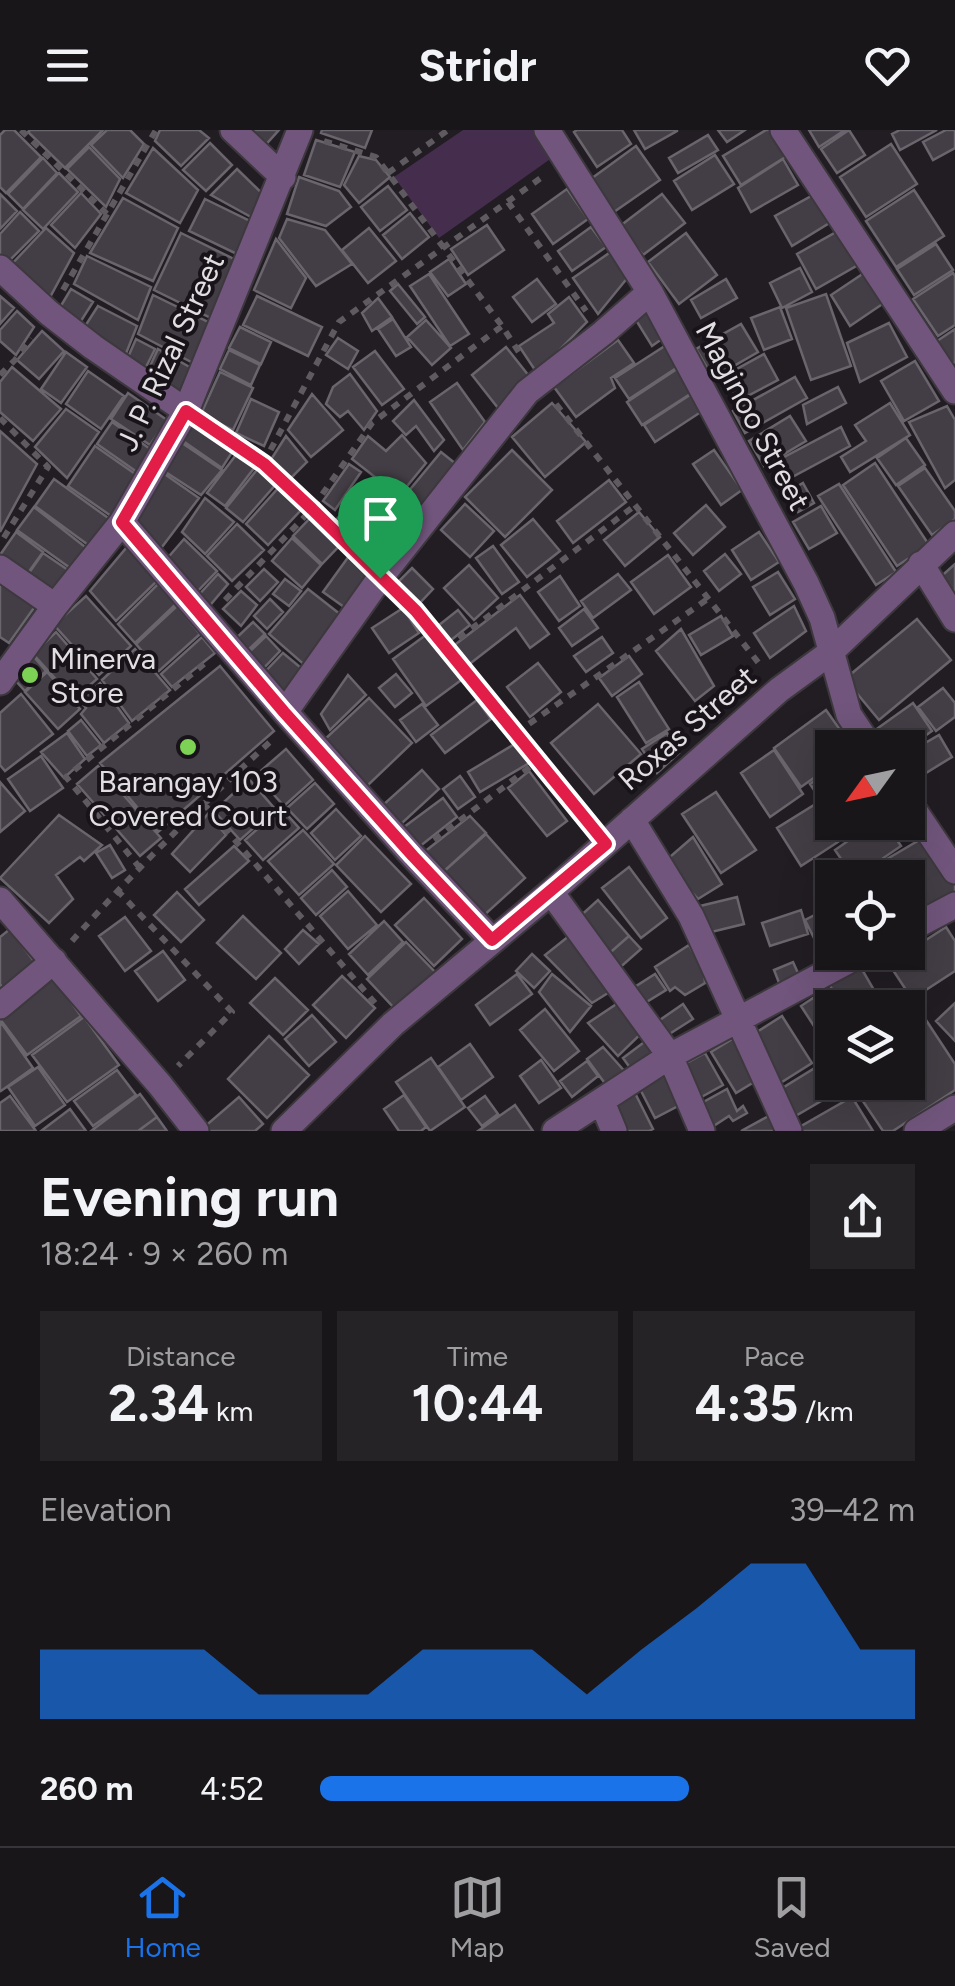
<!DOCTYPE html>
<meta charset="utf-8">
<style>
:root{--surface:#19161a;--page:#262327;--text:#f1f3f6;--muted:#9f9fa2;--line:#373539;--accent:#1a73e8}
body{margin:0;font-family:Figtree,sans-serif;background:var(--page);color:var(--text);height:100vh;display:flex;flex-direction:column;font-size:38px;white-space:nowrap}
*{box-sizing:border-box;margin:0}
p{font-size:32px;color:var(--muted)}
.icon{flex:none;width:55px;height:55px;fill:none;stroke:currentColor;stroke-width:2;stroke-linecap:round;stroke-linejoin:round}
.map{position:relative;height:1001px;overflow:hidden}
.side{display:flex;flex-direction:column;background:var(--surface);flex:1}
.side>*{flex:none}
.needle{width:65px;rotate:237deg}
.tools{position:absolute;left:815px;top:600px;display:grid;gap:20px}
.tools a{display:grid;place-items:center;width:110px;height:110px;border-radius:0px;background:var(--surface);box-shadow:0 10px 40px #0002,0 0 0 2px var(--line);font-size:50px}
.pin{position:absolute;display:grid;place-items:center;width:85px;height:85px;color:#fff;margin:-102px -42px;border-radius:50% 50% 50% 0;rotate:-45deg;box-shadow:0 0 10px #0007}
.pin .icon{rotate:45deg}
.round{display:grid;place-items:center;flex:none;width:105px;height:105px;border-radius:0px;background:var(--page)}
.summary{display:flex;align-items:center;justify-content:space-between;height:170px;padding:0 40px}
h1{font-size:55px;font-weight:700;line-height:75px}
.figures{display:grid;grid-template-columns:repeat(3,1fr);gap:15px;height:170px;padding:10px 40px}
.figures div{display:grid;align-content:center;border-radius:0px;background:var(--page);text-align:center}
.figures b{font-size:50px;font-weight:700}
.figures small{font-size:28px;font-weight:400}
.figures p{font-size:28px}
.chart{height:280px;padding:20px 40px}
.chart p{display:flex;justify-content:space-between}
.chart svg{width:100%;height:180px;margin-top:10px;fill:var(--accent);opacity:.7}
ul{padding:0 40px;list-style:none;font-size:32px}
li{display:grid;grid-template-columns:160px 120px 1fr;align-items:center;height:75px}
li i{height:25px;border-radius:12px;background:var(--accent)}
header{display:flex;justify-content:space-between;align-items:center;height:130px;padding:0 40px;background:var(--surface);font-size:45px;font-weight:700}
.menu{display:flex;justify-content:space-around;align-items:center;height:140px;border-top:2px solid var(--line);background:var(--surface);font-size:28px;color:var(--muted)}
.menu a{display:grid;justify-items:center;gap:5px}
.menu .current{color:var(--accent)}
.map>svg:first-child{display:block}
</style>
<header><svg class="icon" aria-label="menu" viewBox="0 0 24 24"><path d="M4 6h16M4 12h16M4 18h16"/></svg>Stridr<svg class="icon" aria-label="heart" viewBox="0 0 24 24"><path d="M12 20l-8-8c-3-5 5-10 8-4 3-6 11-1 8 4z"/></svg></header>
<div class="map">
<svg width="955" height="1001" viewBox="0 0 955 1001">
<rect width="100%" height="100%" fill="#211d23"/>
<!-- green -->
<path fill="#442d4d" d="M463,0h75l18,25 -117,83 -45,-61z"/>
<!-- building -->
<path fill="#433e45" stroke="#6a646c" stroke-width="2.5" d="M5,0h9l27,27 -35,36 -6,-6v-52z
M30,0h73l-38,38 -37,-36z
M107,0h23l14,14 -21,34 -32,-33z
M160,0h39l10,8 -28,28 -26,-25z
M239,0h40l-18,20z
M322,0h50l-7,18 -44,-15z
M577,0h45l9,14 -34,23 -23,-35z
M634,0h43v1l-32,18z
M718,0h27l-18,12z
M766,0h5l16,26 -46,29 -18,-29z
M809,0h36l-26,17z
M849,0l16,25 -28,18 -16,-24z
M900,0h37l-37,20 -8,-16z
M946,0h9v18l-22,12 -10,-18z
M708,5l10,15 -40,23 -9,-15z
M316,10l39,12 -15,35 -36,-12z
M210,13l22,22 -26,26 -23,-21z
M891,14l26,40 -51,33 -26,-40z
M636,16l24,34 -49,34 -23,-33z
M89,17l31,32 -14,28 -39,-38z
M153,18l45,42 -18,33 -54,-30z
M715,25l19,29 -42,26 -18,-29z
M359,26l17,4 14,17 -31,26 -15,-18z
M43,28l14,15 -34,36 -15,-15z
M783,29l15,26 -47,27 -13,-24z
M237,39l32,31 -18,17 -40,-22z
M59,43l19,19 -35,37 -20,-19z
M299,47l40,14 12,16 -25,19 -39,-12z
M388,56l19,24 -27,21 -19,-24z
M567,59l21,30 -35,25 -21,-30z
M914,60l30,46 -48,31 -30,-46z
M81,63l20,21 -26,34 -24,-23z
M0,64l17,17 -17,18z
M662,64l23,29 -42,32 -23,-29z
M815,64l16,28 -39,24 -17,-30z
M123,68l55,30 -25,53 -63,-28z
M205,69l51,25 -15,32 -52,-25z
M20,82l19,19 -35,35 -4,-4v-28z
M410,83l19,24 -27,22 -19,-24z
M287,89l38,11 27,34 -36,22 -37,-48z
M487,95l17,25 -36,25 -17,-26z
M591,97l15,20 -34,24 -14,-20z
M46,98l28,25 -25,46 -40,-32z
M369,98l27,33 -28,22 -26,-33z
M838,101l20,34 -42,24 -19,-35z
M181,103l57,28 -27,57 -57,-28z
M686,103l31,42 -38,29 -31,-42z
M276,109l30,39 -15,30 -37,-18z
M936,114l17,26 -39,25 -17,-26z
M612,121l17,25 -31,38 -25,-36z
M87,126l64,31 -13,33 -64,-36z
M449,129l17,25 -18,12 -18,-24z
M800,138l12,24 -30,16 -12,-25z
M864,143l20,30 -34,23 -19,-31z
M953,143l2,3v49l-17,11 -25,-37z
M429,144l40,60 -19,12 -40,-60z
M537,149l19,25 -24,18 -19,-25z
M726,149l11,19 -36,20 -10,-18z
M398,154l27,33 -8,7 -27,-33z
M71,159l22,13 -17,27 -20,-15z
M826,164l25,72 -40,14 -25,-72z
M153,165l57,28 -15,41 -57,-30z
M0,166l14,12 -14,16z
M257,166l65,31 -14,29 -65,-31z
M569,167l18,25 -50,51 -18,-27 35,-23 -6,-9z
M378,168l14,19 -20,14 -10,-18z
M98,176l39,20 -14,35 -43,-27z
M651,176l18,28 -17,12 -18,-29z
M780,177l12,32 -28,11 -13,-32z
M17,181l17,16 -18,28 -16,-14v-11z
M393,189l18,28 -15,9 -18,-27z
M426,190l25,28 -19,17 -25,-28z
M889,193l18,34 -47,25 -13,-39z
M741,194l17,28 -45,26 -17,-29z
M240,197l31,15 -10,22 -32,-16z
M955,199v33l-3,2 -15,-23z
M42,201l22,20 -25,28 -22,-19z
M338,208l20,13 -10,18 -22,-14z
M136,209l19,10 -13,26 -17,-11z
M618,210l16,23 -23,15 4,10 -39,29 -22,-30z
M671,212l13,21 -55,36 -14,-21z
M506,217l27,34 -35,27 -26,-33z
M158,219l35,20 -14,32 -35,-22z
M229,220l31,15 -9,20 -31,-16z
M375,221l29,38 -22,16 -29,-38z
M66,222l21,15 -26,36 -20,-14z
M764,224l14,26 -40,21 -14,-25z
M915,231l24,40 -35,20 -23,-40z
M683,235l15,24 -56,36 -15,-23z
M12,237l49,42 -28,32 -33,-29v-30z
M88,241l36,25 -23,33 -35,-25z
M220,242l33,16 -20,42 -32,-16z
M350,244l27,37 -13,19 -16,-19 -8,6 -14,-13 7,-17z
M795,247l12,21 -62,35 -12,-22z
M457,253l28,39 -22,28 -33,-48z
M838,257l8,16 -39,21 -4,-19z
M696,261l11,17 -52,34 -11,-17z
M128,263l39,27 -17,25 -39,-26z
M312,264l31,36 -32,27 -23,-27z
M251,269l28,13 -15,34 -28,-13z
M414,270l30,40 -10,11 -18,-25 -10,9 -13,-14z
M552,273l34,39 -41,35 -33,-40z
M890,273l20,32 -60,37 -9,-15 25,-16 -11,-16z
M947,276l8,14v60l-10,8 -36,-66z
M66,279l33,23 -32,46 -32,-31z
M790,286l16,25 -42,25 -15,-25z
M195,291l41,25 -14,22 -39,-27z
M112,292l41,29 -16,21 -40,-28z
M841,297l9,19 -69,37 -10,-19z
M0,301l37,33 -37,68z
M402,305l24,28 -27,33 -47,-37 16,-23 18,15z
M286,306l21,26 -18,18 -19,-19z
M906,308l19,27 -29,20 -19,-27z
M182,313l40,27 -21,25 -37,-24z
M95,316l46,32 -27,40 -46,-32z
M512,320l40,40 -47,47 -40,-40z
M714,320l28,40 -21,15 -28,-41z
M239,321l19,12 -33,43 -18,-13z
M441,322l15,12 -54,65 -9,-19z
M875,333l54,82 -32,21 -54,-81z
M349,334l12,8 -26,38 -12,-9z
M260,336l17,17 -34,39 -17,-14z
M925,338l30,43v8l-23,16 -34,-49z
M163,343l36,25 -40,53 -30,-35z
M54,349l57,41 -20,27 -56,-41z
M609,350l17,22 -53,41 -16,-22z
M803,353l11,20 -16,9 -11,-20z
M839,354l57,88 -20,13 -58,-89z
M280,356l23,22 -35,37 -22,-21z
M205,368l29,24 -29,32 -23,-22z
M352,372l15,14 -17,17 -14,-13z
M465,374l29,27 -24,26 -29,-27z
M706,375l19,22 -32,28 -19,-22z
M821,376l16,27 -28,16 -16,-27z
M34,377l55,43 -16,20 -56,-40z
M380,380l19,17 -28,30 -19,-17z
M639,382l21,25 -35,29 -21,-26z
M314,384l29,28 -21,22 -29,-28z
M533,389l27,32 -33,26 -26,-32z
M237,394l27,26 -32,31 -25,-25z
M16,402l27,20 -20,28 -23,-17v-8z
M759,402l20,30 -28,18 -19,-30z
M292,408l29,27 -19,23 -30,-27z
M184,409l33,32 -23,24 -29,-34z
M493,416l26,36 -17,12 -26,-36z
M127,417l30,34 -41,40 -26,-30z
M43,423l28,19 -21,27 -26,-19z
M725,424l16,20 -22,17 -15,-20z
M668,425l23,32 -37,27 -23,-32z
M349,426l21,14 -26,37 -21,-15z
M955,434v36l-18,-20z
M469,435l29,33 -24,22 -30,-32z
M412,438l21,21 -16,17 -22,-21z
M264,439l14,13 -18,19 -14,-14z
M778,442l17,27 -25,16 -17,-28z
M218,444l10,10 -22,26 -10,-12z
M618,444l13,16 -38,28 -12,-17z
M560,446l20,30 -21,15 -21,-29z
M285,449l16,12 -12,15 -16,-12z
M0,450l36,25 -27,38 -9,-6z
M158,454l18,20 -41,39 -17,-19z
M308,459l37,29 -37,50 -39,-34z
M241,461l16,14 -16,21 -18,-17z
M520,465l29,39 -19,14 -14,-20 -49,38 -15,-19z
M86,466l45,50 -32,29 -45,-50z
M270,469l13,13 -16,17 -13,-13z
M177,476l23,28 -41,37 -23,-27z
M794,476l12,25 -36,27 -16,-25z
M403,478l16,25 -30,20 -17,-25z
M584,479l14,19 -26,18 -13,-18z
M458,480l12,15 -25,20 -11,-16z
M721,486l12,20 -32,19 -12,-20z
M917,489l34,41 -72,60 -34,-41z
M253,492l12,12 -22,21 -12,-12z
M681,499l33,57 -19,15 -39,-50z
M56,502l41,47 -23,20 -41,-45z
M430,502l34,46 -38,28 -33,-47z
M266,506l14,15 -22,23 -14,-17z
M202,507l13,16 -43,34 -11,-13z
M602,507l11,16 -27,19 -12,-16z
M135,519l35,41 -38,31 -30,-41z
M283,523l23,19 -20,34 -26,-29z
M629,526l13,18 -30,22 -13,-18z
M34,527l12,14 -21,20 -11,-12z
M538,533l23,29 -31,25 -23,-30z
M220,536l54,65 -116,101 -58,-69z
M47,542l33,37 -22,20 -33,-37z
M396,544l16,19 -17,14 -16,-19z
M348,545l18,20 -36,35 -9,-16z
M639,552l30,47 -23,14 -29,-46z
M100,553l29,40 -25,20 -23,-29 5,-6 -6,-7z
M943,558l12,15v14l-19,14 -18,-24z
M21,564l32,40 -48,37 -5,-6v-52z
M369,568l43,45 -45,43 -43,-46z
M477,570l14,19 -46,34 -14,-18z
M913,573l19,28 -24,17h-17l-13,-20z
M422,574l16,21 -22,17 -16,-22z
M598,574l43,50 -47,40 -43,-51z
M826,580l27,38h-21v17l-31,22 -27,-39z
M81,590l20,25 -14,11 -19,-25z
M67,603l18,26 -21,19 -23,-26z
M667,603l12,20 -22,20 -15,-24z
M939,605l13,22 -39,24 -5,-9v-19z
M518,612l13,20 -51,30 -12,-20z
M286,619l27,31 -29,26 -28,-31z
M774,620l29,44 -33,23 -29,-44z
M41,626l22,32 -33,23 -22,-32z
M98,636l63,72 -21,18 -63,-72z
M832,638v34l-7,4 -15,-22z
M422,640l17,19 -38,35 -17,-20z
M529,641l38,50 -20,15 -39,-48z
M460,646l15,21 -17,12 -15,-20z
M249,649l26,30 -35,31 -26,-29z
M0,652l25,29 -25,21z
M315,653l19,21 -27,25 -20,-21z
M716,662l40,58 -35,23 -39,-59z
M443,668l14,19 -38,30 -15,-20z
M814,675l24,37 -37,24 -24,-38z
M281,678l18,20 -36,32 -18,-20z
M336,679l25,27 -26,24 -24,-27z
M208,684l18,21 -36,37 -18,-18z
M59,685l43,30 -18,16 -4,-4 -24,18 17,24 -24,24 -49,-45z
M470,686l16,17 -44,40 -19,-20z
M834,692h32l-22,15z
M875,692h10l16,24 -47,32 -19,-28z
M303,700l31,34 -35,31 -31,-34z
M486,704l39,44 -44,40 -39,-45z
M928,705l27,46v21l-36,22 -11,-19v-27h-17l-9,-16z
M365,706l46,48 -30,28 -45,-47z
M693,707l29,47 -24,15 -34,-37z
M110,715l15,25 -13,8 -16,-25z
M234,716l15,15 -50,44 -14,-16z
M629,737l38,51 -26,20 -39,-50z
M332,740l15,17 -31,28 -15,-17z
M348,761l29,34 -29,24 -28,-33z
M177,762l27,28 -23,22 -27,-27z
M737,767l7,27 -41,10 -7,-27z
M424,768l38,41 -28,27 -39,-41z
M598,770l31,36 -25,22 -27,-39z
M832,776v38l-12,6 -15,-30z
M801,780l7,24 -38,12 -8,-23z
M243,786l38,37 -25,26 -39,-36z
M125,787l26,34 -26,20 -26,-35z
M384,791l19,21 -35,33 -19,-21z
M946,797l9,14v30l-43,28 -23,-35z
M10,799l26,35 -33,25 -3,-5v-47z
M303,800l16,14 -20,20 -14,-15z
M569,806l47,52 -24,15 -47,-48z
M629,806l12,13 -25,22 -12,-13z
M406,812l30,31 -40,37 -29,-31z
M689,815l15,25 1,13 -20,12 -10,-8 -5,4 -15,-24z
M163,821l22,29 -27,21 -23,-30z
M532,824l18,17 -16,17 -18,-17z
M793,832l10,22 -20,9 -9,-23z
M860,836l21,36 -9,6h-29l-14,-24z
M51,844l30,42 -54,39 -27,-36v-8z
M517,844l15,20 -42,31 -14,-20z
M552,844l39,32 -21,26 -31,-40z
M655,844l11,16 -26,16 -10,-16z
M342,846l33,32 -29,30 -33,-33z
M275,848l33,32 -25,25 -33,-32z
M825,860l11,18h-4v46l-31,-48z
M624,869l24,28 -30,29 -30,-33z
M955,873v38l-19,-20z
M683,874l10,15 -30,19 -9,-14z
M545,879l34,42 -25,20 -34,-41z
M312,885l24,27 -27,24 -24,-27z
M782,886l30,47 -38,24 -25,-50z
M84,887l35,48 -52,37 -35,-47z
M924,887l31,47v26l-62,41h-10l-33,-49h58v-54z
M0,891l33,47 -32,23 -1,-2z
M269,906l40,39 -42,43 -39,-39z
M651,907l10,14 -28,21 -10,-14z
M734,908l25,41 -23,14 -25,-41z
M470,914l23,33 -32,23 -23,-33z
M603,917l25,28 -19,14 -22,-30z
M705,923l18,32 -27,15 -15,-34z
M431,928l34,49 -35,24 -34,-49z
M831,928l1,24h14l1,4 -55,32 -16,-26z
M541,930l20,28 -22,15 -19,-27z
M587,931l11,15 -26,21 -12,-16z
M38,937l27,38 -30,21 -27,-39z
M117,940l19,25 -43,31 -19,-25z
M666,943l16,31 -27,14 -16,-31z
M727,959l10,22 6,-5 4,7 -14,8 -4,-5 -23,15 -10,-25z
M634,961l19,38 -4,2h-29l-13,-27z
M140,964l17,23 -19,14h-47z
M404,965l22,32 -5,4h-22l-15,-22z
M10,966l26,35h-36v-28z
M485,966l13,18 -16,12 -14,-18z
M239,967l24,27 -8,7h-49l-3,-3z
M852,967l21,34h-76l-1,-2z
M515,975l18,26h-55z
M70,979l16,22h-45z
M776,982l9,19h-44z
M157,987l10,14h-29z"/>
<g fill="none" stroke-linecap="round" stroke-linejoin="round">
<!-- minor casing -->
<g stroke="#3c383e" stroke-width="29">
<path id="minor" d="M233,0l50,47
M547,0l103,162 156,291 16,35 27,97 22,33
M783,0l172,261
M0,138l49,45 44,34 93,64
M122,392l163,190 128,144 79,84
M921,434l34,55
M0,438l55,38
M0,552l55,-76 67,-84 64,-111 114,-281
M285,582l95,-134 147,-186 76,-59 47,-41
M908,671l47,70
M632,690l59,96 98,215
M551,762l119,164 32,75
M0,770l160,185 36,46
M908,800l47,-25
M0,876l54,-45
M602,972l12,29
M284,1001l109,-107 158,-132 228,-202 52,-38 124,-118
M555,1001l115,-75 195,-104
M917,1001l38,-23"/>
</g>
<!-- path -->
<path stroke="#5e5a60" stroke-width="6" stroke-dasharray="8 8" stroke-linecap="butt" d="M21,0l86,84
M324,11l52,16 126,169 20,31
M388,43l60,-43
M508,72l78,109
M63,160l93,-160
M0,245l15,-15 16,-22
M556,274l205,262
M0,288l48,49 -45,72
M208,296l55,38 98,94
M263,334l76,-142 206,-147
M402,468l13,13 174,212
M225,470l87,-91 60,-86 130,-97
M446,518l191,-144
M516,603l193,-135
M203,673l172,200
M434,710l104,-79
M140,738l-74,-91 138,-113
M117,760l115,122 -54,54
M72,811c62,-70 129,-136 199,-200"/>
<!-- minor -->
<use href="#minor" stroke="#71557c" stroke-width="25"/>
</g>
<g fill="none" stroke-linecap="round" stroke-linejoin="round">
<!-- route casing -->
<g stroke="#fff" stroke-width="20">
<path id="route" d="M186,281l78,53 48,45 104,102 190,233 -114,96 -79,-84 -129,-144 -162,-190z"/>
</g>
<!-- route -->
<use href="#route" stroke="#e11d48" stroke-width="12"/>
</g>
<!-- markers -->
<g fill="#7dd154" stroke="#181319" stroke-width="4">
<circle cx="30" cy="545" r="10"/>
<circle cx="188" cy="617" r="10"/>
</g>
<g text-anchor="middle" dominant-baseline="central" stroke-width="8" stroke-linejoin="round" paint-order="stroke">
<!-- street labels -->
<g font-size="30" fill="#e1dee2" stroke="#181319">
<text transform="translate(170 222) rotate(-65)">J. P. Rizal Street</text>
<text transform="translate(753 286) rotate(62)">Maginoo Street</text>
<text transform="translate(687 598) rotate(-41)">Roxas Street</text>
</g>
<!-- poi labels -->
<g font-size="30" fill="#e1dee2" stroke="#181319" text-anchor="start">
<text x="50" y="528">Minerva<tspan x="50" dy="34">Store</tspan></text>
<text x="188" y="651" text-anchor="middle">Barangay 103<tspan x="188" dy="34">Covered Court</tspan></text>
</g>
</g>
</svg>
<div class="tools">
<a><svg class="needle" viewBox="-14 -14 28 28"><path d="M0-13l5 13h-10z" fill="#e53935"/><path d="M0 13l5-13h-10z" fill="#9f9fa2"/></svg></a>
<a><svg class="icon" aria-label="locate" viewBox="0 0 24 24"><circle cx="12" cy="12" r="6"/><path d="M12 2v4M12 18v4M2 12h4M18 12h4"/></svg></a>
<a><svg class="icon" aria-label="layers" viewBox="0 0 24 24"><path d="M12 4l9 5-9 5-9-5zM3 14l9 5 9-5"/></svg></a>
</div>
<div class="pin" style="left:380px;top:448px;background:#1e9e55"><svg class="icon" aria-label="arrive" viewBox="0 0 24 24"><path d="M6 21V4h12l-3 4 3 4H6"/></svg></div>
</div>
<section class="side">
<div class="summary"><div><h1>Evening run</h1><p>18:24 · 9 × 260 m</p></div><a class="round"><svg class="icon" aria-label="share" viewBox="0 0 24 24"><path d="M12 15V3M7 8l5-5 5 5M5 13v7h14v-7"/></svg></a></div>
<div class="figures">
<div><p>Distance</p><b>2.34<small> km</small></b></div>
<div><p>Time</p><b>10:44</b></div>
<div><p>Pace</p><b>4:35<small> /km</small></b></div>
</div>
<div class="chart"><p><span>Elevation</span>39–42 m</p>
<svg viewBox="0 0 160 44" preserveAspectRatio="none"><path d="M0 44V27L10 27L20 27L30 27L40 38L50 38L60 38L70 27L80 27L90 27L100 38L110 27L120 17L130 6L140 6L150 27L160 27V44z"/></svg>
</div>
<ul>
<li><b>260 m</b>4:52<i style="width:62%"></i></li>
</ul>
</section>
<nav class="menu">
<a class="current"><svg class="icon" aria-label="home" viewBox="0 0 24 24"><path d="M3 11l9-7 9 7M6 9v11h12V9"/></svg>Home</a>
<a><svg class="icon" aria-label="map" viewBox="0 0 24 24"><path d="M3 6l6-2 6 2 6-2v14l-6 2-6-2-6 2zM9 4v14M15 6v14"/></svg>Map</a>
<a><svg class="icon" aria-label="saved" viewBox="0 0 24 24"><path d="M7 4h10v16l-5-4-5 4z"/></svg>Saved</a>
</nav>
